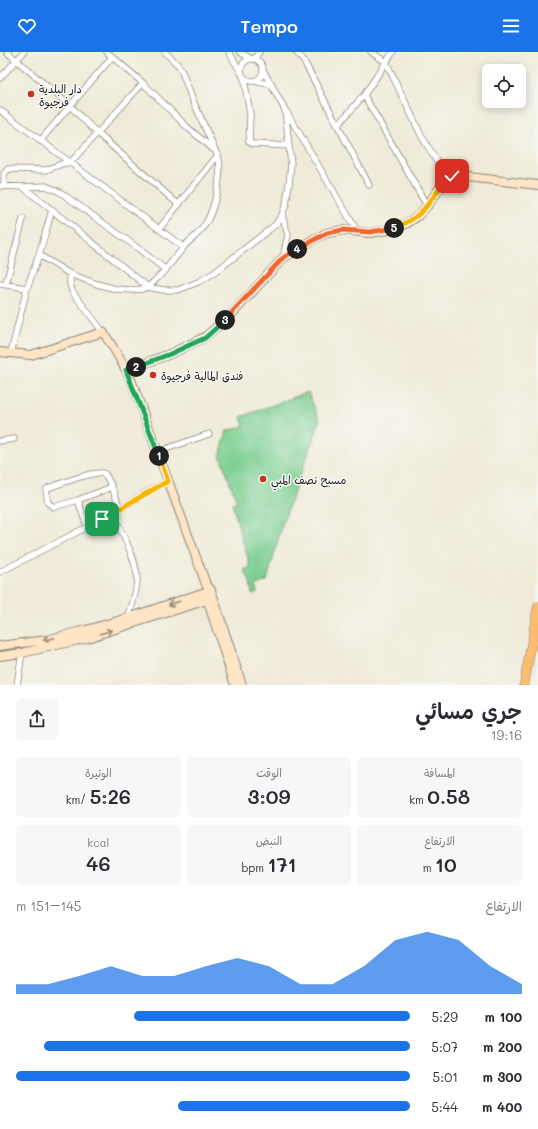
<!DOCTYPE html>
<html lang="ar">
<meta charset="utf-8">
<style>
:root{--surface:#fff;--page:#f7f7f7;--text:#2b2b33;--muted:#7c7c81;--accent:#1a73e8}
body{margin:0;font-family:Mali,"Playpen Sans Arabic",sans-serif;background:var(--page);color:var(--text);direction:rtl;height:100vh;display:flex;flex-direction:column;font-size:15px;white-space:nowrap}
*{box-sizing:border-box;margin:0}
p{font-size:13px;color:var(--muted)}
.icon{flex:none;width:22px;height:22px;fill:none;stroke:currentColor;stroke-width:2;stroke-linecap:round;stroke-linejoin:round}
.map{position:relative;height:633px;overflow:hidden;direction:ltr}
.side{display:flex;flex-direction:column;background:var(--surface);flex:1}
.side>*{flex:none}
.buttons{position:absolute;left:482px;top:12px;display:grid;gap:8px}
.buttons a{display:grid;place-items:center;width:44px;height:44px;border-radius:6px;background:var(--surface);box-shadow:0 2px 10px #0003;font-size:20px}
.pin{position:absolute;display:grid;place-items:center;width:34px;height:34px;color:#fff;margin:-17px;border-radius:8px;box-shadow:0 2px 6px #0006}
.km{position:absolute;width:20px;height:20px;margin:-10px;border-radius:50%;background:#222;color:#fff;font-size:11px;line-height:20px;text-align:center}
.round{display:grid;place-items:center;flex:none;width:42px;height:42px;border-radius:6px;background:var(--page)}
.head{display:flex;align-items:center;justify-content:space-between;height:68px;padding:0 16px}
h1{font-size:22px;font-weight:600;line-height:30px}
.stats{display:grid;grid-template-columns:repeat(3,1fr);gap:6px;height:68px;padding:4px 16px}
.stats div{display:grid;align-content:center;border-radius:6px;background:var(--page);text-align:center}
.stats b{font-size:20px;font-weight:600}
.stats small{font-size:11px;font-weight:400}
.stats p{font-size:11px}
.chart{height:112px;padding:8px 16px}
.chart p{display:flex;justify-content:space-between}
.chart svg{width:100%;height:72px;margin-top:4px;fill:var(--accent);opacity:.7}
ul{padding:0 16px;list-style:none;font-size:13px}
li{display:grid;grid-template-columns:64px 48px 1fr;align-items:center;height:30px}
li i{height:10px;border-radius:5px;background:var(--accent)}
header{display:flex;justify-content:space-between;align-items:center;height:52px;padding:0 16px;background:var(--accent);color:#fff;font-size:18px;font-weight:600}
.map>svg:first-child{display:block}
</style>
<header><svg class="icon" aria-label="menu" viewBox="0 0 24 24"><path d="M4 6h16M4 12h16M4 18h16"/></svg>Tempo<svg class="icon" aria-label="heart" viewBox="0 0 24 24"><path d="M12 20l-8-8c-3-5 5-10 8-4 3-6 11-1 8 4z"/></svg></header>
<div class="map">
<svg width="538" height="633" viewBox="0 0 538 633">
<rect width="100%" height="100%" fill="#f6f6f2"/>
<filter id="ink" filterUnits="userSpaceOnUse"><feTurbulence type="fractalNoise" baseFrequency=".025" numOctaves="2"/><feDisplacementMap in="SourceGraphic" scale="8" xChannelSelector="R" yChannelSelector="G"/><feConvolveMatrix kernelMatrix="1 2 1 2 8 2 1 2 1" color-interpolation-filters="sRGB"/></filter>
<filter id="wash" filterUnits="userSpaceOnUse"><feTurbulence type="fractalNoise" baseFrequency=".012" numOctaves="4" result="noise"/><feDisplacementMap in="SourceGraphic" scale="16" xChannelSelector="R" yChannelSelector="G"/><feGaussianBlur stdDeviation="0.9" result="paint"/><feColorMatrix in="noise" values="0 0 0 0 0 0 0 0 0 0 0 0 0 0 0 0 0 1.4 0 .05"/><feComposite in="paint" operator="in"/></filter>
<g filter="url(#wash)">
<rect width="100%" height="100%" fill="#f0ebd8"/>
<!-- green -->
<path fill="#7bcf91" stroke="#4c7656" d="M308,340l12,29 -38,104 -15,56 -11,4 1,7 -5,2 -2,-13 -6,-11 5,-2 1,-3 -18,-61 5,-2 -17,-47 7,-24 17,-5 -3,-9z"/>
</g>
<g filter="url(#ink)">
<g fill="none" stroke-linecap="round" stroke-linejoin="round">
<!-- minor casing -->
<g stroke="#86847a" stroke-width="7">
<path id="minor" d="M7,0l63,54 26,26 83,73
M107,0l36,31 44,44 26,22
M229,0l11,19
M240,0l11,7
M296,0l5,5 5,8 63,120
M371,0l15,10 36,75 25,41
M241 18a11 11 0 1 1 22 0a11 11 0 1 1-22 0Z
M254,7l5,-7
M0,26l24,-26
M244,27l6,35 -1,28 4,2 36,2
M254,29l18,4
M364,43l63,111
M0,58l183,137
M286,59l71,120
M338,73l26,-30 29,-43
M40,89l72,-84
M0,134l23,1 23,-1 14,6 71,51 35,27
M4,134v-12l4,-5 38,1 18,-7h6l73,-80
M23,135l125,100c15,-13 23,-24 35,-39 5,-7 14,-12 19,-19 12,-15 20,-52 17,-70l-28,-63 -9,-24 -4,-7 -13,-13
M282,163l6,20 -5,23
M159,177l59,-74
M39,203l31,19 27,10 19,5 16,1 10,-1 6,-2 15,3h15l20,-8 16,-9 61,-48 7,-10 4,-11 3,-20 2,-20 -6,-54 -22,-40
M70,222v10l2,7 31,41
M0,232l27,4
M6,232l17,-65
M11,301l16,-65 12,-33 13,-45
M0,389l14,-2
M157,400l52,-18
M112,435l8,21
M78,448l-24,7 -6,-4 -2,-13 2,-2c12,-4 48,-19 57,-14l7,13 -34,13 9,27
M112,462c9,17 26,47 25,67 -1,13 -5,25 -9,37
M0,520l112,-58 35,-22 21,-11
M17,633l5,-32"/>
</g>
<!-- secondary casing -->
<g stroke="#86847a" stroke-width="10">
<path id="secondary" d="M0,300l31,3 72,-23 13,20 14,25 76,207 5,6 31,95
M127,318l43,-16 35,-17 28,-24 50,-55 31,-19 13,-6 16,-3 27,3 18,-3 18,-6 12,-8 9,-10 20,-28 12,-2 79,9
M206,544l29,89
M0,594l46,-6 40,-10 42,-12 83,-28
M0,604l22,-3 65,-15 126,-40"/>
</g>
<!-- primary casing -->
<g stroke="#86847a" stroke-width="10">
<path id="primary" d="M524,633l14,-78"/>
</g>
<!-- minor -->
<use href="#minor" stroke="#fff" stroke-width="5.5"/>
<!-- secondary -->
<use href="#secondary" stroke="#fee5c5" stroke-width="8"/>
<!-- primary -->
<use href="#primary" stroke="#fcbd6f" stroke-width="9"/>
</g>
<!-- one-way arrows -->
<defs><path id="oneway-shaft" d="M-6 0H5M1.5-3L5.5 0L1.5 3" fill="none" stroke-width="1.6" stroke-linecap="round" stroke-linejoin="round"/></defs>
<g stroke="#988b79">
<use href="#oneway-shaft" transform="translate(174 551) rotate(162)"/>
<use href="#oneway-shaft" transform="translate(106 580) rotate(-18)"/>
<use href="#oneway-shaft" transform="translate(49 587) rotate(168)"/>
</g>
</g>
<g fill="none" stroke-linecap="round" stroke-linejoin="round" filter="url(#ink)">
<!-- split-1 casing -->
<g stroke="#fff" stroke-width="8">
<path id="split-1" d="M102,467l66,-38 -9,-25"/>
</g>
<!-- split-2 casing -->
<g stroke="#fff" stroke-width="8">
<path id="split-2" d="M136,315l-10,3 33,86"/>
</g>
<!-- split-3 casing -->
<g stroke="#fff" stroke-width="8">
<path id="split-3" d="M136,315l34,-13 35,-16 20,-18"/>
</g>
<!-- split-4 casing -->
<g stroke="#fff" stroke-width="8">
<path id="split-4" d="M225,268l58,-62 14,-9"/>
</g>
<!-- split-5 casing -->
<g stroke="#fff" stroke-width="8">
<path id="split-5" d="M297,197l30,-16 16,-3 27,2 24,-4"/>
</g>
<!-- split-6 casing -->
<g stroke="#fff" stroke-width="8">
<path id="split-6" d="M394,176c29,-10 36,-27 53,-50l5,-2"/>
</g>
<!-- split-1 -->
<use href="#split-1" stroke="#f5b400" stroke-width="5"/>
<!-- split-2 -->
<use href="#split-2" stroke="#22a559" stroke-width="5"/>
<!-- split-3 -->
<use href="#split-3" stroke="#22a559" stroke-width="5"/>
<!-- split-4 -->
<use href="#split-4" stroke="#f0652b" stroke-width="5"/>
<!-- split-5 -->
<use href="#split-5" stroke="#f0652b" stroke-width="5"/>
<!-- split-6 -->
<use href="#split-6" stroke="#f5b400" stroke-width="5"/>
</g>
<!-- markers -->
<g fill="#c8321e" stroke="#f6f6f2" stroke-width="1.5">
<circle cx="31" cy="42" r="4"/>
<circle cx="153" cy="323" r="4"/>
<circle cx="263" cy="427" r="4"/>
</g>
<g text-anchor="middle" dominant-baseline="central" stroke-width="3" stroke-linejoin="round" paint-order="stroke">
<!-- poi labels -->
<g font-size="11" fill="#1c1c1c" stroke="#f6f6f2" text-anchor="start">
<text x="39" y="36">دار البلدية<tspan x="39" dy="13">فرجيوة</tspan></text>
<text x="161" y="323">فندق المالية فرجيوة</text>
<text x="271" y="427">مسبح نصف المبي</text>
</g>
</g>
</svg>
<div class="buttons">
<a><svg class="icon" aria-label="locate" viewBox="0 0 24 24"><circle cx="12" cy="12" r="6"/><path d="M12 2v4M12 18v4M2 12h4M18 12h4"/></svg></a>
</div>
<div class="pin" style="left:102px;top:467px;background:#1e9e55"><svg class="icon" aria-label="arrive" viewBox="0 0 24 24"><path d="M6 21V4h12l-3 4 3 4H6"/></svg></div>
<div class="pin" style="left:452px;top:124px;background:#d93025"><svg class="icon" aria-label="check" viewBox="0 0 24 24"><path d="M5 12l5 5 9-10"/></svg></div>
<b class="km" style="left:159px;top:404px">1</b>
<b class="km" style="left:136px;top:315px">2</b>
<b class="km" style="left:225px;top:268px">3</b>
<b class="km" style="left:297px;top:197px">4</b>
<b class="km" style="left:394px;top:176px">5</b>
</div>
<section class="side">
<div class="head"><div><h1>جري مسائي</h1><p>19:16</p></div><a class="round"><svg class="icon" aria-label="share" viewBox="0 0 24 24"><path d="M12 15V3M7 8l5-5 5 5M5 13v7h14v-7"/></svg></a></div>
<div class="stats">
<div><p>المسافة</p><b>0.58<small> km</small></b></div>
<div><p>الوقت</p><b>3:09</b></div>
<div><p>الوتيرة</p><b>5:26<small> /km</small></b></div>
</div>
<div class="stats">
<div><p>الارتفاع</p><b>10<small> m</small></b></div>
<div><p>النبض</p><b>171<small> bpm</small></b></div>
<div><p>kcal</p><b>46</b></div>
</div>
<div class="chart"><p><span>الارتفاع</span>145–151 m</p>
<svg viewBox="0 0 160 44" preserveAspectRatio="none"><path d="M0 44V38L10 38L20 33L30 27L40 33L50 33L60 27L70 22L80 27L90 38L100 38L110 27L120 11L130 6L140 11L150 27L160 38V44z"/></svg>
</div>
<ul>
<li><b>100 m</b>5:29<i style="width:70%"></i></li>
<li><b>200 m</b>5:07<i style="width:93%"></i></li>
<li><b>300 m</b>5:01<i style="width:100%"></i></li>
<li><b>400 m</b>5:44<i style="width:59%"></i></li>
</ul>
</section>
